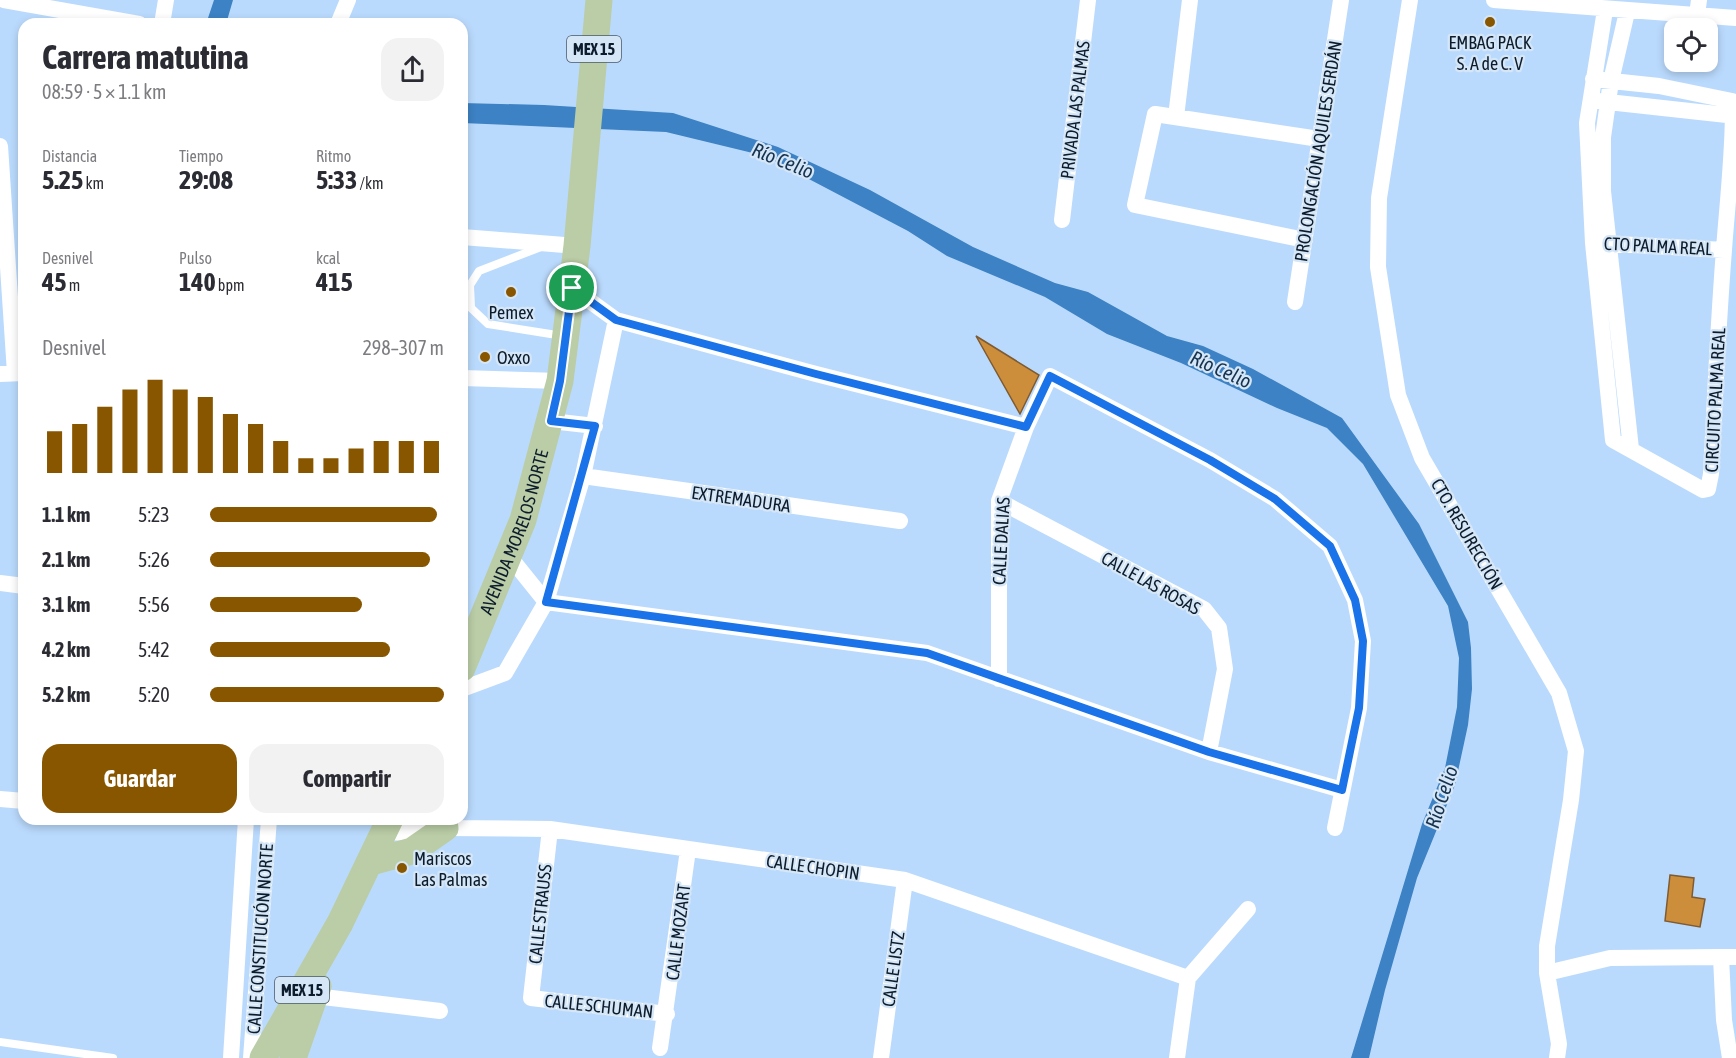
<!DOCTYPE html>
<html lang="es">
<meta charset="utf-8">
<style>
:root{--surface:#fff;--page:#f2f2f3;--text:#2b2b33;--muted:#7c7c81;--accent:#895600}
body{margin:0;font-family:"Asap Condensed",sans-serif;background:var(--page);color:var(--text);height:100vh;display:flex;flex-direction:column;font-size:22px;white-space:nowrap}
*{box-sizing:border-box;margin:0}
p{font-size:20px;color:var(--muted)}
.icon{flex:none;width:33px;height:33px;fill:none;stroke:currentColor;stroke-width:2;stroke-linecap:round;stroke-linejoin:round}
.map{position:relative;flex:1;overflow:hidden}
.sheet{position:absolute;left:18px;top:18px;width:450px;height:807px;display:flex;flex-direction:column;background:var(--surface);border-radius:18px;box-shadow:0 3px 9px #0003}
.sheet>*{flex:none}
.tools{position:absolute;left:1664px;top:18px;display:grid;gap:12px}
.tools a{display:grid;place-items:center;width:54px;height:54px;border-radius:12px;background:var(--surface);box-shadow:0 3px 9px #0003;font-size:30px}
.pin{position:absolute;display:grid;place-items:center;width:51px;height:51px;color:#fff;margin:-26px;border:3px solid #fff;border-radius:50%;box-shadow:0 2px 6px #0007}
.round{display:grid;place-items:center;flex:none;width:63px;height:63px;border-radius:18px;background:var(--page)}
.overview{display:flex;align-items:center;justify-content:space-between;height:102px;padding:0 24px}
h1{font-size:33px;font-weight:700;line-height:45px}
.figures{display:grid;grid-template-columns:repeat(3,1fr);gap:9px;height:102px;padding:6px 24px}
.figures div{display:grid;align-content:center}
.figures b{font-size:26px;font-weight:700}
.figures small{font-size:16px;font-weight:400}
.figures p{font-size:16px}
.chart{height:168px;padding:12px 24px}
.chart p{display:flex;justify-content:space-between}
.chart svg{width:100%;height:108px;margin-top:6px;stroke:var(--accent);stroke-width:6}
.primary-button{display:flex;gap:12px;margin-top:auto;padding:12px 24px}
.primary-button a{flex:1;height:69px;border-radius:18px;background:var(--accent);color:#fff;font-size:24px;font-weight:700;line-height:69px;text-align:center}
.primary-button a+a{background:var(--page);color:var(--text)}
ul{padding:0 24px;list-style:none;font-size:20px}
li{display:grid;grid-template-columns:96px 72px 1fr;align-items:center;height:45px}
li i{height:15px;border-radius:8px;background:var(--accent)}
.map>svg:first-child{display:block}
</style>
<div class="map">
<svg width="1736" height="1058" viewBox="0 0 1736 1058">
<rect width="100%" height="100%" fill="#badafd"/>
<!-- water -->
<path fill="#3d82c4" d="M214,0h19l-7,24h-20z
M462,103l82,2 129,8 105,34 92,43 103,57 82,36 33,9 79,44 36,10 50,23 89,49 77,106 49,98 3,26 1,41 -4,36 -13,60 -38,93 -32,112 -16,68h-18l71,-234 23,-56 12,-61 2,-49 -11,-52 -85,-142 -36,-36 -50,-20 -96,-45 -74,-29 -62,-37 -98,-41 -39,-25 -143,-75 -99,-24 -204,-9z"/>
<!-- building -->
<path fill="#cd8e3c" stroke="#7e5b32" stroke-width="1.5" d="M976,336l63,39 -19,39z
M1670,875l24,3 -2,19 13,2 -5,28 -35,-6z"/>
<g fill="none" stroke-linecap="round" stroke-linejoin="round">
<!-- service -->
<path stroke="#fff" stroke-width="8" d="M541,247l-62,24 -9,14 1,23 17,16 75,12
M0,1042l113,16"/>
<!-- minor -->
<path stroke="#fff" stroke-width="16" d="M4,0l135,24
M1410,0l-31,198 -1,69 20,128 24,63 137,235 17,58 -5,49 -24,146v27l12,71 -2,14
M1494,0l242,18
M1627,12l-16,69 -8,56v54l28,258
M1697,15l2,-15
M162,24l4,-24
M338,24l10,-24
M1593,79l66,7 73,15c4,25 -6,117 -8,149 -6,75 -9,149 -13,224l-3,15 -5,1 -90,-50 -20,-197 -6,-120 18,-113
M1599,101l137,15
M1176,117l14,-117
M0,146l15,227
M1062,220l26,-220
M462,237l115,9
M1305,240l-170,-35 20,-91 164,25
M1599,243l125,7
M572,288l44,32 200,54 210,53
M1295,302l46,-302
M0,374l24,-1
M462,378l98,3
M551,421l44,5
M583,476l317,45
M999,501l205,108 15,19 6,41 -16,83
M509,556l37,46
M0,583l24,3
M546,602l381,51 282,99 133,38
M999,679v-178l27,-74 24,-51 160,84 65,39 55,47 25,54 8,41 -4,67 -24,120
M462,689l43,-16 41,-71 37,-126 33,-156
M0,799l24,2
M425,819l20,9 105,1 355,51 283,98
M550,829l-19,169 136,16
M383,832l29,1 26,-4
M1721,957h15
M1547,973l63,-15 111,-1 3,63 6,38
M315,996l125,15
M660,1048l28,-198
M231,1058l15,-239
M251,1058l18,-239
M881,1058l24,-178
M1177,1058l11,-80 60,-69"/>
<!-- primary -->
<g stroke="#bacda6" stroke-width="27">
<path id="s1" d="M462,668l61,-148 37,-139 17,-135 22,-246"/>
<path d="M371,862l41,-11 33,-23 -2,-9"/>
<path d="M263,1058l77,-135 50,-104"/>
<path d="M293,1058l25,-72"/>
</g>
</g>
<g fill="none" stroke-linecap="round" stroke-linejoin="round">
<!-- route casing -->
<g stroke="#fff" stroke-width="12">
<path id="route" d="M572,288l44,32 200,54 210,53 24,-51 160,84 65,39 55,47 25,54 8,41 -4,67 -17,82 -133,-38 -282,-99 -381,-51 49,-176 -44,-5 9,-40z"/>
</g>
<!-- route -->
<use href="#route" stroke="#1a73e8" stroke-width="8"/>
</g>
<!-- markers -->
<g fill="#895600" stroke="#d5e6f7" stroke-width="2">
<circle cx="1490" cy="22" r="6"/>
<circle cx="511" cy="292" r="6"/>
<circle cx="485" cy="357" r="6"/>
<circle cx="402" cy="868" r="6"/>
</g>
<g text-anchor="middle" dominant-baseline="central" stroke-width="4.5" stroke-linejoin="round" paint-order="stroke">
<!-- shield labels -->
<g fill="#d5e6f7" stroke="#495969" stroke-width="1.5">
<rect x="567" y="36" width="54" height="26" rx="4.5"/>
<rect x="275" y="977" width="54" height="26" rx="4.5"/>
</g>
<g font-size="16" font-weight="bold" fill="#0d1c2c">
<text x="594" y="49">MEX 15</text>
<text x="302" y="990">MEX 15</text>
</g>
<!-- poi labels -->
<g font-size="18" fill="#0d1c2c" stroke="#d5e6f7">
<text x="1490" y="42">EMBAG PACK<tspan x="1490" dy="21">S. A de C. V</tspan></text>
<text x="511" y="312">Pemex</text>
<text x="497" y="357" text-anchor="start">Oxxo</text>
<text x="414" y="858" text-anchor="start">Mariscos<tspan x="414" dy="21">Las Palmas</tspan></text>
</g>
<!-- street labels -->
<g font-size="18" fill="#0d1c2c" stroke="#d5e6f7">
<text transform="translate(1075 110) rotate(-83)">PRIVADA LAS PALMAS</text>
<text transform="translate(1318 151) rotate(-81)">PROLONGACIÓN AQUILES SERDÁN</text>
<text transform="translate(1658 246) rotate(3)">CTO PALMA REAL</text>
<text transform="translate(1715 400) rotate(-87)">CIRCUITO PALMA REAL</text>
<text transform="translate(741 499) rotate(8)">EXTREMADURA</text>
<text stroke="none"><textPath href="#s1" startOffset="146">AVENIDA MORELOS NORTE</textPath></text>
<text transform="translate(1467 534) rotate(60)">CTO. RESURECCIÓN</text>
<text transform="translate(1001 541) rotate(-87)">CALLE DALIAS</text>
<text transform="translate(1151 583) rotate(29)">CALLE LAS ROSAS</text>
<text transform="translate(813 867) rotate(8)">CALLE CHOPIN</text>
<text transform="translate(540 914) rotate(-84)">CALLE STRAUSS</text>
<text transform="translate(678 932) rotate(-83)">CALLE MOZART</text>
<text transform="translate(260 939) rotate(-86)">CALLE CONSTITUCIÓN NORTE</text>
<text transform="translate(893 969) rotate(-82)">CALLE LISTZ</text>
<text transform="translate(599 1006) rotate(6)">CALLE SCHUMAN</text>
</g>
<!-- water labels -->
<g font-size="20" font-style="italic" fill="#15324e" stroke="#d5e6f7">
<text transform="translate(783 160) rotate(22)">Río Celio</text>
<text transform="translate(1221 369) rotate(24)">Río Celio</text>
<text transform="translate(1441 797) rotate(-72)">Río Celio</text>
</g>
</g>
</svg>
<div class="tools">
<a><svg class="icon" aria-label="locate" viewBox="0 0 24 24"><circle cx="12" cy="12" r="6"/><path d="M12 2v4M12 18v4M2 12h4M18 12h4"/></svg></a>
</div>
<div class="pin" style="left:572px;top:288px;background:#1e9e55"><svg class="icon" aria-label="arrive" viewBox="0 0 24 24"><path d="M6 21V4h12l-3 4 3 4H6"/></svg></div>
<section class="sheet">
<div class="overview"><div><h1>Carrera matutina</h1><p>08:59 · 5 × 1.1 km</p></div><a class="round"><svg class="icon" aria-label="share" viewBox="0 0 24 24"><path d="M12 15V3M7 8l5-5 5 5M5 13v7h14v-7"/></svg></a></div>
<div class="figures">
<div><p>Distancia</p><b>5.25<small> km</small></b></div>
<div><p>Tiempo</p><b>29:08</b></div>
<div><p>Ritmo</p><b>5:33<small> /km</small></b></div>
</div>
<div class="figures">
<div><p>Desnivel</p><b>45<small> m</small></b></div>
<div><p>Pulso</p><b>140<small> bpm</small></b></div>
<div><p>kcal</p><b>415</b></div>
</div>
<div class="chart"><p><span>Desnivel</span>298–307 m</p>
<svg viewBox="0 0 160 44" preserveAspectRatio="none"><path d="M5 44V27M15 44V24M25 44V17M35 44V10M45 44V6M55 44V10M65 44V13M75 44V20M85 44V24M95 44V31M105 44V38M115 44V38M125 44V34M135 44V31M145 44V31M155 44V31"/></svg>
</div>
<ul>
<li><b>1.1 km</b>5:23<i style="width:97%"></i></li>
<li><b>2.1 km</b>5:26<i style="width:94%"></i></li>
<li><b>3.1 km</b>5:56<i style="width:65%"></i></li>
<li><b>4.2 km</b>5:42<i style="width:77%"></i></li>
<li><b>5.2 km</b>5:20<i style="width:100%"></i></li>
</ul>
<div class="primary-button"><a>Guardar</a><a>Compartir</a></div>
</section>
</div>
